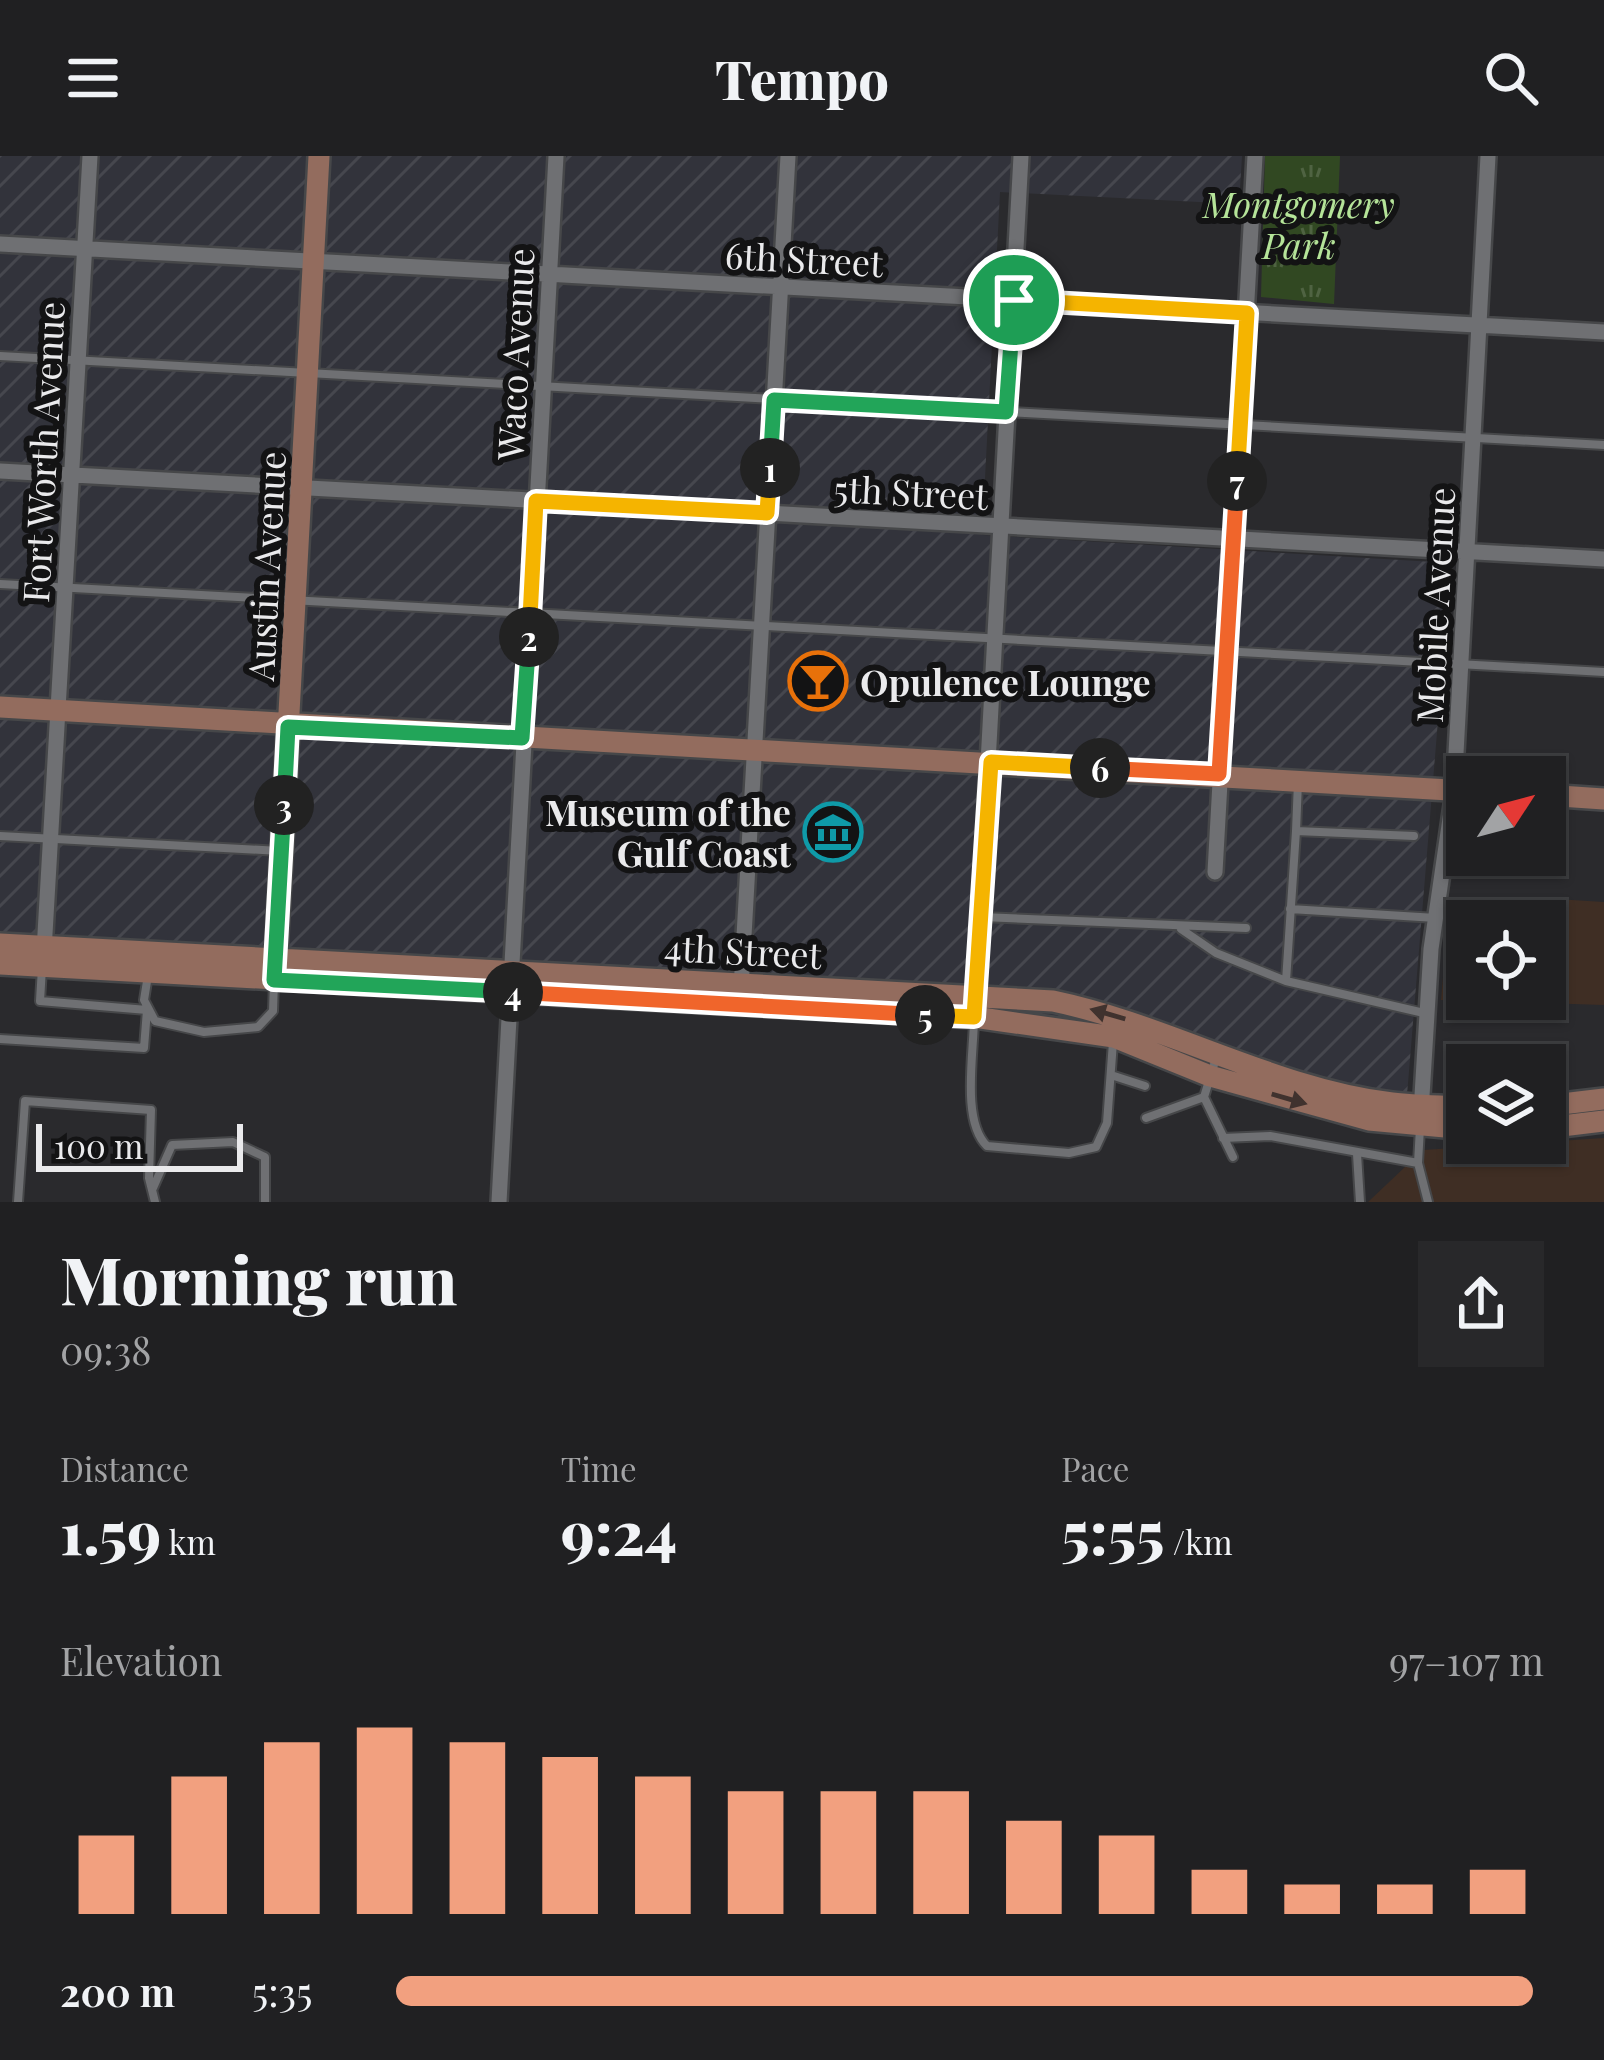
<!DOCTYPE html>
<meta charset="utf-8">
<style>
:root{--surface:#202022;--page:#28282a;--text:#f1f3f6;--muted:#a2a3a5;--line:#3d3e40;--accent:#f2a07f}
body{margin:0;font-family:"Playfair Display",serif;background:var(--page);color:var(--text);height:100vh;display:flex;flex-direction:column;font-size:45px;white-space:nowrap}
*{box-sizing:border-box;margin:0}
p{font-size:39px;color:var(--muted)}
.icon{flex:none;width:66px;height:66px;fill:none;stroke:currentColor;stroke-width:2;stroke-linecap:round;stroke-linejoin:round}
.map{position:relative;height:1046px;overflow:hidden}
.panel{display:flex;flex-direction:column;background:var(--surface);flex:1}
.panel>*{flex:none}
.needle{width:78px;rotate:54deg}
.fabs{position:absolute;left:1446px;top:600px;display:grid;gap:24px}
.fabs a{display:grid;place-items:center;width:120px;height:120px;border-radius:0px;background:var(--surface);box-shadow:0 3px 9px #0004,0 0 0 3px var(--line);font-size:60px}
.scale{position:absolute;left:36px;bottom:30px;width:207px;box-sizing:border-box;padding-left:12px;border:6px solid #eaeaec;border-top:0;font-size:33px;line-height:42px;white-space:nowrap;color:#eaeaec;-webkit-text-stroke:9px #131314;paint-order:stroke}
.pin{position:absolute;display:grid;place-items:center;width:102px;height:102px;color:#fff;margin:-51px;border:6px solid #fff;border-radius:50%;box-shadow:0 3px 12px #0007}
.km{position:absolute;width:60px;height:60px;margin:-30px;border-radius:50%;background:#222;color:#fff;font-size:33px;line-height:60px;text-align:center}
.round{display:grid;place-items:center;flex:none;width:126px;height:126px;border-radius:0px;background:var(--page)}
.overview{display:flex;align-items:center;justify-content:space-between;height:204px;padding:0 60px}
h1{font-size:66px;font-weight:800;line-height:90px}
.stats{display:grid;grid-template-columns:repeat(3,1fr);gap:18px;height:204px;padding:12px 60px}
.stats div{display:grid;align-content:center}
.stats b{font-size:60px;font-weight:800}
.stats small{font-size:33px;font-weight:400}
.stats p{font-size:33px}
.chart{height:336px;padding:24px 60px}
.chart p{display:flex;justify-content:space-between}
.chart svg{width:100%;height:216px;margin-top:12px;stroke:var(--accent);stroke-width:6}
ul{padding:0 60px;list-style:none;font-size:39px}
li{display:grid;grid-template-columns:192px 144px 1fr;align-items:center;height:90px}
li i{height:30px;border-radius:15px;background:var(--accent)}
header{display:flex;justify-content:space-between;align-items:center;height:156px;padding:0 60px;background:var(--surface);font-size:54px;font-weight:800}
.map>svg:first-child{display:block}
</style>
<header><svg class="icon" aria-label="menu" viewBox="0 0 24 24"><path d="M4 6h16M4 12h16M4 18h16"/></svg>Tempo<svg class="icon" aria-label="search" viewBox="0 0 24 24"><circle cx="10" cy="10" r="6"/><path d="M15 15l6 6"/></svg></header>
<div class="map">
<svg width="1604" height="1046" viewBox="0 0 1604 1046">
<defs>
<pattern id="industrial-furrows" width="10" height="10" patternUnits="userSpaceOnUse" patternTransform="scale(3)"><rect width="10" height="10" fill="#32333b"/><path d="M-1 1l2-2M0 10L10 0M9 11l2-2" fill="none" stroke="#46474e"/></pattern>
<pattern id="grass-tufts" width="24" height="20" patternUnits="userSpaceOnUse" patternTransform="scale(3)"><rect width="24" height="20" fill="#314822"/><path d="M3 7l-1-3M5 7V3M7 7l1-3M15 17l-1-3M17 17v-4M19 17l1-3" fill="none" stroke="#4f6342"/></pattern>
</defs>
<rect width="100%" height="100%" fill="#2a2a2d"/>
<!-- industrial -->
<path fill="url(#industrial-furrows)" d="M0,0h1242l-3,48 -239,-12 -18,343 469,28 -44,532 -356,-63 -1051,-57z"/>
<!-- education -->
<path fill="#3f2e24" d="M1556,743l48,3v103l-163,-5 7,-79 19,5v73h78v-78h-14z
M1604,982v64h-236l55,-52z"/>
<!-- grass -->
<path fill="url(#grass-tufts)" d="M1265,0h75l-6,148 -73,-7z"/>
<g fill="none" stroke-linecap="round" stroke-linejoin="round">
<!-- lane casing -->
<g stroke="#464749" stroke-width="12">
<path id="lane" d="M0,200l1604,89
M0,428l1604,88
M1298,626l-2,49 118,5
M1296,675l-10,150 138,32
M0,680l280,15
M1290,753l146,9
M982,761l264,11
M1181,773l35,24 70,28
M148,819l-4,25 11,21 49,11 54,-5 15,-16 1,-30
M974,862c0,34 -13,103 13,128l82,7 27,-6 11,-24 6,-81
M0,883l144,9 3,-38 -107,-9 2,-33
M1111,919l34,11
M1204,941l29,60
M1146,962l58,-21 13,-42
M1223,982l47,-2 148,27 10,39
M1357,998l3,48
M1418,1007l2,-35
M153,1032l19,-43 61,-3 32,15v45
M18,1046l7,-101 126,9 -2,68 6,24"/>
</g>
<!-- street casing -->
<g stroke="#464749" stroke-width="20">
<path id="street" d="M0,88l1604,88
M0,315l1604,88
M1215,716l40,-716
M44,795l46,-795
M741,833l47,-833
M975,846l46,-846
M1421,956l10,-163 23,-158 34,-635
M499,1046l57,-1046"/>
</g>
<!-- secondary casing -->
<g stroke="#464749" stroke-width="26">
<path id="secondary" d="M0,551l1467,84
M1545,639l59,4
M0,788l1053,57c115,24 222,88 339,102 25,3 50,3 75,4
M0,808l974,53 140,20 96,39 159,44 98,9
M275,817l44,-817
M1545,950l59,-7
M1545,972l59,-7"/>
</g>
<!-- lane -->
<use href="#lane" stroke="#6f7073" stroke-width="8"/>
<!-- street -->
<use href="#street" stroke="#6f7073" stroke-width="15"/>
<!-- secondary -->
<use href="#secondary" stroke="#936c5e" stroke-width="21"/>
</g>
<!-- one-way arrows -->
<defs><path id="oneway-solid" d="M-6-.8H1V-3.2L6.5 0L1 3.2V.8H-6Z" transform="scale(3)"/></defs>
<g fill="#40322e">
<use href="#oneway-solid" transform="translate(1108 858) rotate(-164)"/>
<use href="#oneway-solid" transform="translate(1289 943) rotate(16)"/>
</g>
<g fill="none" stroke-linecap="round" stroke-linejoin="round">
<!-- split-1 casing -->
<g stroke="#fff" stroke-width="24">
<path id="split-1" d="M770,312l4,-68 232,12 8,-112"/>
</g>
<!-- split-2 casing -->
<g stroke="#fff" stroke-width="24">
<path id="split-2" d="M529,481l7,-136 231,12 3,-45"/>
</g>
<!-- split-3 casing -->
<g stroke="#fff" stroke-width="24">
<path id="split-3" d="M284,649l4,-78 234,11 7,-101"/>
</g>
<!-- split-4 casing -->
<g stroke="#fff" stroke-width="24">
<path id="split-4" d="M284,649l-10,175 239,12"/>
</g>
<!-- split-5 casing -->
<g stroke="#fff" stroke-width="24">
<path id="split-5" d="M513,836l412,23"/>
</g>
<!-- split-6 casing -->
<g stroke="#fff" stroke-width="24">
<path id="split-6" d="M925,859l49,2 17,-255 109,6"/>
</g>
<!-- split-7 casing -->
<g stroke="#fff" stroke-width="24">
<path id="split-7" d="M1100,612l119,6 18,-293"/>
</g>
<!-- split-8 casing -->
<g stroke="#fff" stroke-width="24">
<path id="split-8" d="M1014,144l233,13 -10,168"/>
</g>
<!-- split-1 -->
<use href="#split-1" stroke="#22a559" stroke-width="15"/>
<!-- split-2 -->
<use href="#split-2" stroke="#f5b400" stroke-width="15"/>
<!-- split-3 -->
<use href="#split-3" stroke="#22a559" stroke-width="15"/>
<!-- split-4 -->
<use href="#split-4" stroke="#22a559" stroke-width="15"/>
<!-- split-5 -->
<use href="#split-5" stroke="#f0652b" stroke-width="15"/>
<!-- split-6 -->
<use href="#split-6" stroke="#f5b400" stroke-width="15"/>
<!-- split-7 -->
<use href="#split-7" stroke="#f0652b" stroke-width="15"/>
<!-- split-8 -->
<use href="#split-8" stroke="#f5b400" stroke-width="15"/>
</g>
<!-- icons -->
<defs>
<g id="bar-ring" transform="scale(3)"><circle r="9.5" fill="#131314" stroke="#e8710a" stroke-width="1.5"/><path d="M-6-5H6L.8 .8V4.5H3.5V6h-7V4.5H-.8V.8Z" fill="#e8710a"/></g>
<g id="museum-ring" transform="scale(3)"><circle r="9.5" fill="#131314" stroke="#0f9aa8" stroke-width="1.5"/><path d="M0-6L6-3V-2H-6V-3ZM-5-1h2V3h-2ZM-1-1h2V3h-2ZM3-1h2V3H3ZM-6 4H6V6H-6Z" fill="#0f9aa8"/></g>
</defs>
<g fill-rule="evenodd">
<use href="#bar-ring" x="818" y="525"/>
<use href="#museum-ring" x="833" y="676"/>
</g>
<g text-anchor="middle" dominant-baseline="central" stroke-width="12" stroke-linejoin="round" paint-order="stroke">
<!-- park labels -->
<g font-size="36" font-style="italic" fill="#b5e499" stroke="#131314">
<text x="1299" y="47">Montgomery<tspan x="1299" dy="41">Park</tspan></text>
</g>
<!-- street labels -->
<g font-size="36" fill="#eaeaec" stroke="#131314">
<text transform="translate(804 102) rotate(3)">6th Street</text>
<text transform="translate(514 198) rotate(-87)">Waco Avenue</text>
<text transform="translate(42 296) rotate(-87)">Fort Worth Avenue</text>
<text transform="translate(911 335) rotate(3)">5th Street</text>
<text transform="translate(265 410) rotate(-87)">Austin Avenue</text>
<text transform="translate(1434 449) rotate(-87)">Mobile Avenue</text>
<text transform="translate(743 794) rotate(3)">4th Street</text>
</g>
<!-- poi labels -->
<g font-size="36" font-weight="bold" fill="#eaeaec" stroke="#131314" text-anchor="start">
<text x="860" y="525">Opulence Lounge</text>
<text x="791" y="655" text-anchor="end">Museum of the<tspan x="791" dy="41">Gulf Coast</tspan></text>
</g>
</g>
</svg>
<div class="fabs">
<a><svg class="needle" viewBox="-14 -14 28 28"><path d="M0-13l5 13h-10z" fill="#e53935"/><path d="M0 13l5-13h-10z" fill="#a2a3a5"/></svg></a>
<a><svg class="icon" aria-label="locate" viewBox="0 0 24 24"><circle cx="12" cy="12" r="6"/><path d="M12 2v4M12 18v4M2 12h4M18 12h4"/></svg></a>
<a><svg class="icon" aria-label="layers" viewBox="0 0 24 24"><path d="M12 4l9 5-9 5-9-5zM3 14l9 5 9-5"/></svg></a>
</div>
<div class="scale">100 m</div>
<div class="pin" style="left:1014px;top:144px;background:#1e9e55"><svg class="icon" aria-label="arrive" viewBox="0 0 24 24"><path d="M6 21V4h12l-3 4 3 4H6"/></svg></div>
<b class="km" style="left:770px;top:312px">1</b>
<b class="km" style="left:529px;top:481px">2</b>
<b class="km" style="left:284px;top:649px">3</b>
<b class="km" style="left:513px;top:836px">4</b>
<b class="km" style="left:925px;top:859px">5</b>
<b class="km" style="left:1100px;top:612px">6</b>
<b class="km" style="left:1237px;top:325px">7</b>
</div>
<section class="panel">
<div class="overview"><div><h1>Morning run</h1><p>09:38</p></div><a class="round"><svg class="icon" aria-label="share" viewBox="0 0 24 24"><path d="M12 15V3M7 8l5-5 5 5M5 13v7h14v-7"/></svg></a></div>
<div class="stats">
<div><p>Distance</p><b>1.59<small> km</small></b></div>
<div><p>Time</p><b>9:24</b></div>
<div><p>Pace</p><b>5:55<small> /km</small></b></div>
</div>
<div class="chart"><p><span>Elevation</span>97–107 m</p>
<svg viewBox="0 0 160 44" preserveAspectRatio="none"><path d="M5 44V28M15 44V16M25 44V9M35 44V6M45 44V9M55 44V12M65 44V16M75 44V19M85 44V19M95 44V19M105 44V25M115 44V28M125 44V35M135 44V38M145 44V38M155 44V35"/></svg>
</div>
<ul>
<li><b>200 m</b>5:35<i style="width:99%"></i></li>
</ul>
</section>
